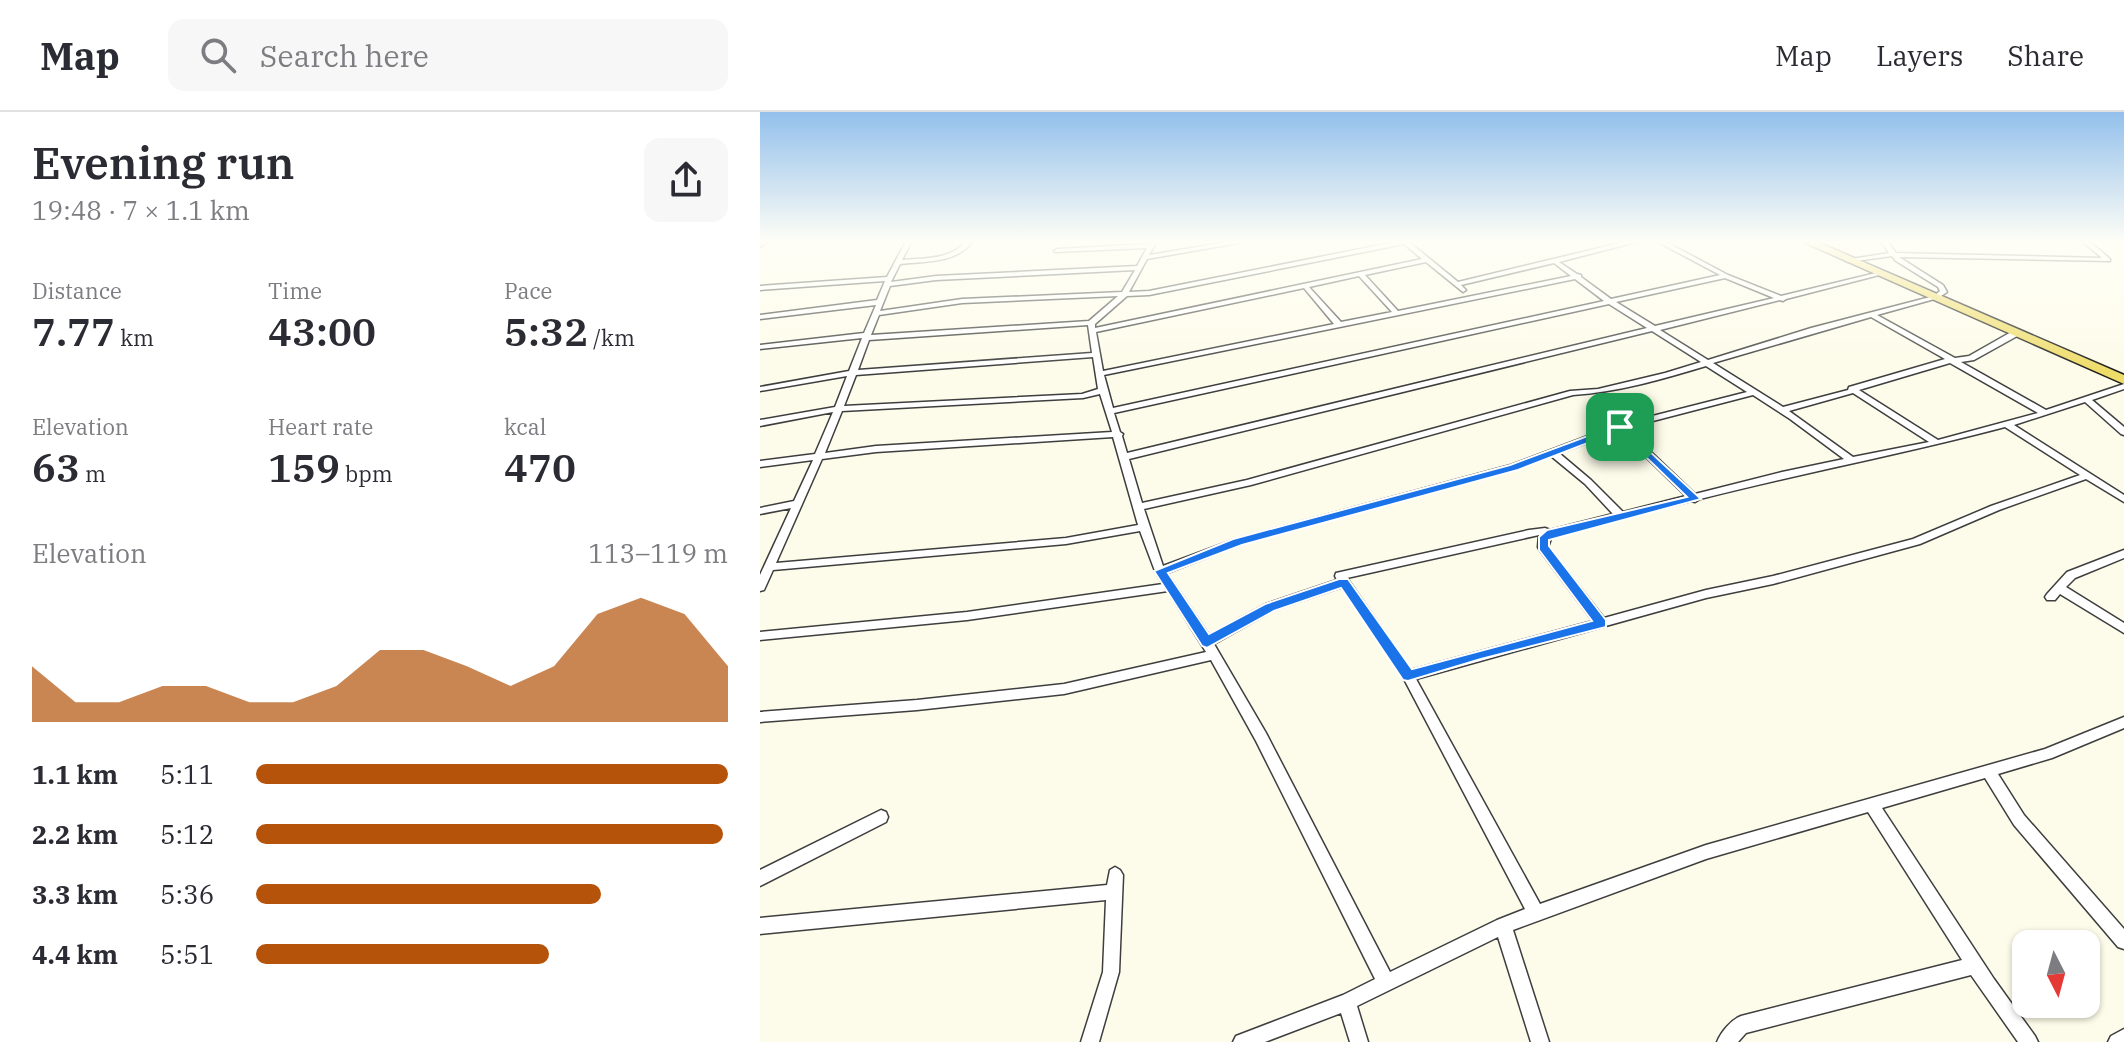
<!DOCTYPE html>
<meta charset="utf-8">
<style>
:root{--surface:#fff;--page:#f7f7f7;--text:#2b2b33;--muted:#7c7c81;--line:#e1e1e2;--accent:#b45309}
body{margin:0;font-family:"IBM Plex Serif",serif;background:var(--page);color:var(--text);height:100vh;display:flex;flex-direction:column;font-size:30px;white-space:nowrap}
*{box-sizing:border-box;margin:0}
p{font-size:26px;color:var(--muted)}
.icon{flex:none;width:44px;height:44px;fill:none;stroke:currentColor;stroke-width:2;stroke-linecap:round;stroke-linejoin:round}
.map{position:relative;flex:1;overflow:hidden}
.details{display:flex;flex-direction:column;background:var(--surface);width:760px}
.details>*{flex:none}
.needle{width:52px;rotate:174deg}
.tools{position:absolute;left:1252px;top:818px;display:grid;gap:16px}
.tools a{display:grid;place-items:center;width:88px;height:88px;border-radius:16px;background:var(--surface);box-shadow:0 2px 6px #0004;font-size:40px}
.pin{position:absolute;display:grid;place-items:center;width:68px;height:68px;color:#fff;margin:-34px;border-radius:16px;box-shadow:0 4px 12px #0006}
.round{display:grid;place-items:center;flex:none;width:84px;height:84px;border-radius:16px;background:var(--page)}
.headline{display:flex;align-items:center;justify-content:space-between;height:136px;padding:0 32px}
h1{font-size:44px;font-weight:600;line-height:60px}
.figures{display:grid;grid-template-columns:repeat(3,1fr);gap:12px;height:136px;padding:8px 32px}
.figures div{display:grid;align-content:center}
.figures b{font-size:40px;font-weight:600}
.figures small{font-size:22px;font-weight:400}
.figures p{font-size:22px}
.chart{height:224px;padding:16px 32px}
.chart p{display:flex;justify-content:space-between}
.chart svg{width:100%;height:144px;margin-top:8px;fill:var(--accent);opacity:.7}
ul{padding:0 32px;list-style:none;font-size:26px}
li{display:grid;grid-template-columns:128px 96px 1fr;align-items:center;height:60px}
li i{height:20px;border-radius:10px;background:var(--accent)}
header{display:flex;align-items:center;gap:48px;box-sizing:border-box;height:112px;padding:0 40px;background:var(--surface);border-bottom:2px solid var(--line)}
header strong{font-size:38px}
nav{display:flex;gap:44px;margin-inline-start:auto;font-size:28px}
.search{width:560px;height:72px;background:var(--page);display:flex;align-items:center;gap:20px;box-sizing:border-box;padding:0 28px;border-radius:16px;color:var(--muted);font-size:30px}
main{display:flex;flex:1;min-height:0}
.map>svg:first-child{display:block}
</style>
<header>
<strong>Map</strong>
<div class="search"><svg class="icon" aria-label="search" viewBox="0 0 24 24"><circle cx="10" cy="10" r="6"/><path d="M15 15l6 6"/></svg>Search here</div>
<nav><a>Map</a><a>Layers</a><a>Share</a></nav>
</header>
<main>
<section class="details">
<div class="headline"><div><h1>Evening run</h1><p>19:48 · 7 × 1.1 km</p></div><a class="round"><svg class="icon" aria-label="share" viewBox="0 0 24 24"><path d="M12 15V3M7 8l5-5 5 5M5 13v7h14v-7"/></svg></a></div>
<div class="figures">
<div><p>Distance</p><b>7.77<small> km</small></b></div>
<div><p>Time</p><b>43:00</b></div>
<div><p>Pace</p><b>5:32<small> /km</small></b></div>
</div>
<div class="figures">
<div><p>Elevation</p><b>63<small> m</small></b></div>
<div><p>Heart rate</p><b>159<small> bpm</small></b></div>
<div><p>kcal</p><b>470</b></div>
</div>
<div class="chart"><p><span>Elevation</span>113–119 m</p>
<svg viewBox="0 0 160 44" preserveAspectRatio="none"><path d="M0 44V27L10 38L20 38L30 33L40 33L50 38L60 38L70 33L80 22L90 22L100 27L110 33L120 27L130 11L140 6L150 11L160 27V44z"/></svg>
</div>
<ul>
<li><b>1.1 km</b>5:11<i style="width:100%"></i></li>
<li><b>2.2 km</b>5:12<i style="width:99%"></i></li>
<li><b>3.3 km</b>5:36<i style="width:73%"></i></li>
<li><b>4.4 km</b>5:51<i style="width:62%"></i></li>
</ul>
</section>
<div class="map">
<svg width="1364" height="930" viewBox="0 0 1364 930">
<rect width="100%" height="100%" fill="#fdfcea"/>
<g fill="none" stroke-linecap="round" stroke-linejoin="round">
<!-- minor casing -->
<g stroke="#3e3e3e" stroke-width="3">
<path id="minor" d="M2,129h7l-9,6z
M146,129h6l-10,19c22,-2 49,0 64,-19l6,1c-17,22 -47,19 -72,22l-9,18 45,-6 201,-10 10,-18 -92,4 -1,-1 3,-2 92,-5 2,-3h6l-8,14 85,-14h16l-103,18 -18,33 20,-1 251,-50h8l50,41 170,-41h12l-81,21 18,12 4,1v2l30,22 109,-24 -64,-34h8l64,34 53,21 99,-24 3,2 -97,25 -3,2 -3,-1 -120,30 48,30 103,-32 123,-32 6,-5 -2,-4 -42,-26 -4,-5 -44,6 -3,-2 44,-7 -8,-12h6l9,12 206,5 -20,-17h7l21,18v2l-211,-4 44,28 4,7 -9,6 -61,17 78,43 14,-2 44,-25h6v4l-45,25 -13,2 85,48 78,-26v5l-32,11 32,27v8l-3,-1 -36,-32 -71,23 110,70v7l-38,-23 -87,31 -79,34 -147,40 -67,14 -290,81 124,225 166,-59 339,-96 79,-32v11l-72,30 -54,16 26,41 100,114v20l-6,-2 -104,-122 -29,-47 -103,30 112,171 41,57 3,6h-20l-47,-67 -225,58 -8,9h-21c4,-10 14,-22 24,-26l221,-56 -94,-148 -162,47 -193,71 36,112h-18l-33,-105 -141,69 11,36h-18l-9,-29 -76,29h-32l3,-6 107,-41 32,-16 -119,-238 -45,-81 -147,34 -147,16 -157,12v-10l157,-12 147,-16 142,-32 -38,-61 -201,29 -207,20v-8l207,-20 196,-28 -8,-13 -15,-40 -74,13 -293,26 -9,20 -4,1v-16l31,-67 -31,6v-6l34,-7 19,-41 -53,7v-6l55,-7 18,-42 -73,14v-6l75,-13 12,-31 -87,15v-4l89,-16 13,-33 -102,11v-4l104,-12 12,-28 -116,14v-4l117,-15 8,-19 -125,9v-4l127,-9zM644,132l18,15 -327,69v-4l32,-28 22,-1zM666,150l37,30 3,-2 -5,-5 93,-22 17,13 -173,35 -33,-36zM375,158l-13,22 -160,7 -82,12 10,-25 46,-6zM599,164l33,36 -51,10 -32,-35zM965,166l49,20 -119,28 -39,-24zM815,167l29,22 -491,107 -9,-33zM544,176l30,36 -231,47 -7,-39zM358,184l-29,25 -218,14 8,-20 83,-12zM849,192l38,24 -520,125 -5,-17 1,-2 -3,-2 -6,-19zM1111,205l74,42 -96,28 -1,3 -65,17 -70,-44zM328,213l4,28 -234,17 11,-30zM892,219l49,31 -36,11 -67,16 -28,2 -323,89 -105,23 -13,-44zM333,245l5,32 -16,5 -238,12 12,-31zM1190,251l88,50 -100,27 -79,-50zM946,254l41,26 -130,33 -106,40 -278,75 -70,26 -19,-57 107,-24 322,-90c46,-3 90,-16 133,-29zM1093,281l76,49 -76,15 -64,-46zM340,282l12,38 -236,14 -51,7 17,-42 241,-13zM993,283l37,24 54,40 -62,13 -87,22 -69,-66zM1245,315l75,48 -89,31 -78,33 -140,37 -67,14 -102,28 -56,-71 4,-11 139,-35 4,1 5,-3c101,-26 204,-45 305,-72zM859,319l67,65 -63,16 -32,-32 -32,-27zM353,325l25,88 -72,13 -290,25 46,-104 54,-7zM791,344l34,28 28,30 -63,16 -5,-2 -16,2 -193,43 -1,3 2,4 -71,24 -57,31 -42,-62 74,-29 276,-75zM779,423l-1,12 1,2 54,72 -182,49 -64,-92zM582,475l62,92 121,230 -28,11 -107,52 -124,-239 -52,-89 60,-34z
M1364,438v8l-49,20 -9,9 58,36v10l-64,-39 -5,6h-8l-2,-3 2,-3 20,-22z
M121,698l5,2 2,5 -2,5 -126,64v-16z
M355,755l5,3 3,5 -4,97 -20,70h-18l22,-70 3,-72 -346,34v-16l347,-33 3,-15z
M1364,917v13h-16l3,-6z"/>
</g>
<!-- primary casing -->
<g stroke="#1c1c1c" stroke-width="3">
<path id="primary" d="M1041,129h14l309,134v9z"/>
</g>
<!-- minor -->
<use href="#minor" fill="#fff" fill-rule="evenodd"/>
<!-- primary -->
<use href="#primary" fill="#eedc69" fill-rule="evenodd"/>
</g>
<!-- sky -->
<linearGradient id="sky" x2="0" y2="1"><stop stop-color="#93c0ec"/><stop offset="0.5" stop-color="#fefef6"/><stop offset="1" stop-color="#fefef6" stop-opacity="0"/></linearGradient>
<rect width="1364" height="259" fill="url(#sky)"/>
<!-- route -->
<path fill="#1a73e8" stroke="#fff" stroke-width="2" fill-rule="evenodd" d="M860,312l81,75 -152,41v6l57,74v7l-125,32 -73,22 -5,-1 -62,-92 -67,23 -67,37 -5,-2 -48,-75 79,-32 277,-74zM859,319l68,66 -140,33 -8,7v13l53,71 -180,48 -64,-90h-9l-74,25 -56,30 -41,-61 74,-28 276,-75z"/>
</svg>
<div class="tools">
<a><svg class="needle" viewBox="-14 -14 28 28"><path d="M0-13l5 13h-10z" fill="#e53935"/><path d="M0 13l5-13h-10z" fill="#7c7c81"/></svg></a>
</div>
<div class="pin" style="left:860px;top:315px;background:#1e9e55"><svg class="icon" aria-label="arrive" viewBox="0 0 24 24"><path d="M6 21V4h12l-3 4 3 4H6"/></svg></div>
</div>
</main>
